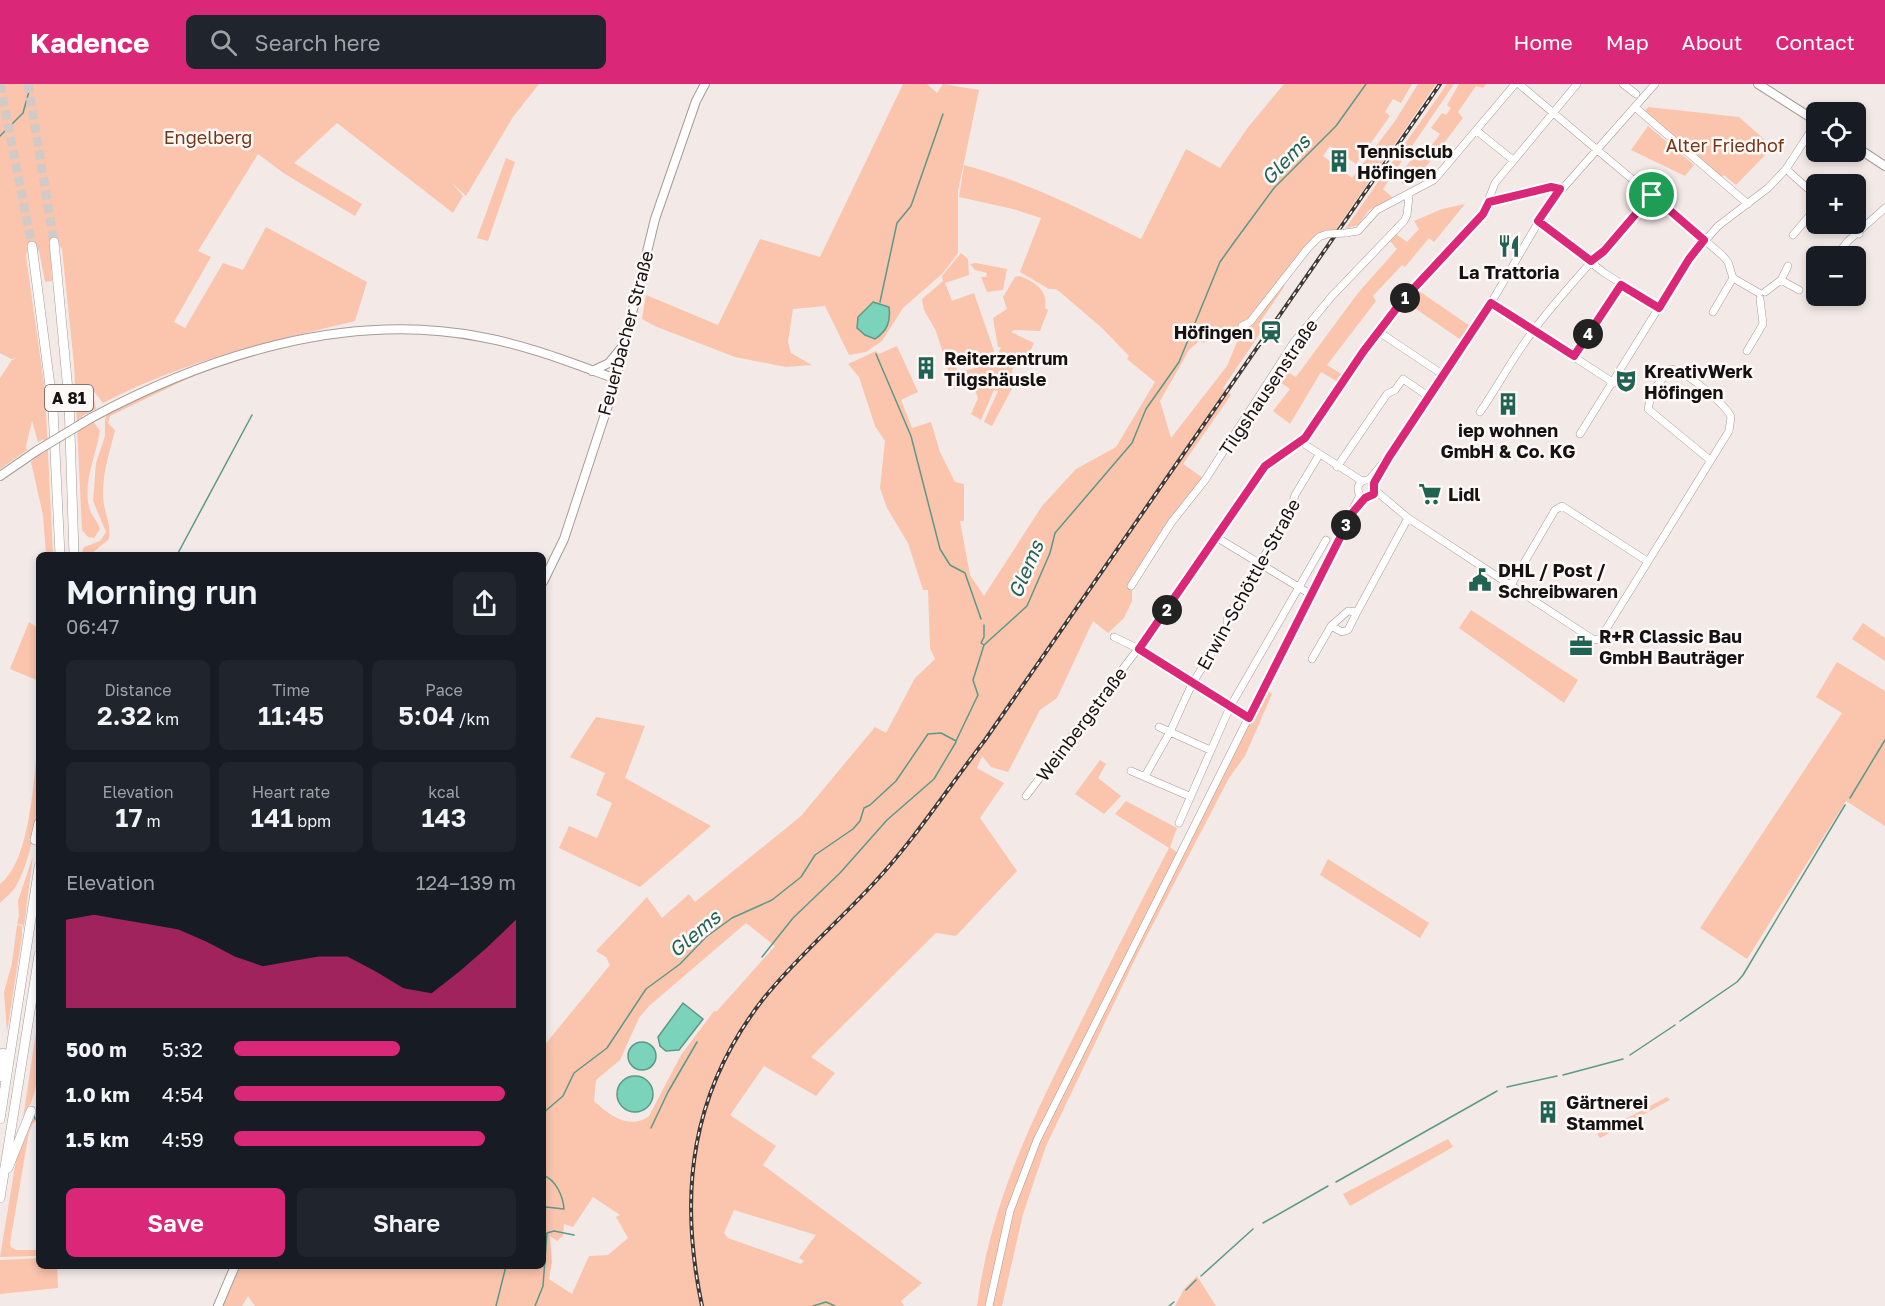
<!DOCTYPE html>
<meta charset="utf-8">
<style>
:root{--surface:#171b24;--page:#20242c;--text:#f1f3f6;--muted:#9ea1a6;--accent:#db2777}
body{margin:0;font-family:"Golos Text",sans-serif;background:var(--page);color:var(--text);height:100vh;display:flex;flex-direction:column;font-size:22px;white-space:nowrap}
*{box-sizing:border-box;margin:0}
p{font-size:20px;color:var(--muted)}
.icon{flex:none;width:33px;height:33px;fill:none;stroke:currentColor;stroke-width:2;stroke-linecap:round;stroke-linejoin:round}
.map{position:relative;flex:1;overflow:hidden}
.panel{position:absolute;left:36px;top:468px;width:510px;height:717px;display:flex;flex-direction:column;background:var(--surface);border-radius:9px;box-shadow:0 3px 9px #0003}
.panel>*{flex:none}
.tools{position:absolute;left:1806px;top:18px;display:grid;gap:12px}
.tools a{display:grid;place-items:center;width:60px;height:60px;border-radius:9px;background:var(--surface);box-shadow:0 3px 9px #0003;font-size:30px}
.pin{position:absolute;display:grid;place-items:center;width:51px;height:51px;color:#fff;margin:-26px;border:3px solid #fff;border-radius:50%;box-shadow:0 2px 6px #0007}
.km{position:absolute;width:30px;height:30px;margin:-15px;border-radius:50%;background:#222;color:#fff;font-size:16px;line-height:30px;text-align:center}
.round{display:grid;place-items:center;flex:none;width:63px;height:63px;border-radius:9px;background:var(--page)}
.overview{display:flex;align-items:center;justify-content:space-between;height:102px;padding:0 30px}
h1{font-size:33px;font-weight:600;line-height:45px}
.figures{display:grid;grid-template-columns:repeat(3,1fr);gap:9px;height:102px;padding:6px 30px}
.figures div{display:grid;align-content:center;border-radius:9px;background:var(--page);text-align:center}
.figures b{font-size:26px;font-weight:600}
.figures small{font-size:16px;font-weight:400}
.figures p{font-size:16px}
.chart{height:168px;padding:12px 30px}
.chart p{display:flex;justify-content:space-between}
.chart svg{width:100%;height:108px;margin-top:6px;fill:var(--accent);opacity:.7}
.cta{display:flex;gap:12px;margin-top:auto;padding:12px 30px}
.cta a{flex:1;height:69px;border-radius:9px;background:var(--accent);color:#fff;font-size:24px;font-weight:600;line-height:69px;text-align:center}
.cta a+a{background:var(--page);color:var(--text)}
ul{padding:0 30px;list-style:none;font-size:20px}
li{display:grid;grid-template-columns:96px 72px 1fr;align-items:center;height:45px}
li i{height:15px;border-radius:8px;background:var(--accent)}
header{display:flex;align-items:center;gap:36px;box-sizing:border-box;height:84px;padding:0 30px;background:var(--accent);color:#fff}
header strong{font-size:28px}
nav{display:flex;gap:33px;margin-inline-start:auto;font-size:21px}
.search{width:420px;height:54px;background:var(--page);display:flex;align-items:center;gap:15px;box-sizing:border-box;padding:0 21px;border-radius:9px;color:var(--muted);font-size:22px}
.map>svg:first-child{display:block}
</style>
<header>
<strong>Kadence</strong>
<div class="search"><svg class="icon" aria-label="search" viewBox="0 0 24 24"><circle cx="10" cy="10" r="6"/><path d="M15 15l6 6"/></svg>Search here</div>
<nav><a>Home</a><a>Map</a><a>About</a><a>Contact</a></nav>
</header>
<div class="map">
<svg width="1885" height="1222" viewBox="0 0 1885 1222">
<rect width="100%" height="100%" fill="#f3eae7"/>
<!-- green -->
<path fill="#fac4ad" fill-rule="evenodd" d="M0,0h539l-26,33 -47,79 -14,-13 11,13 -10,17 -116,-90 -43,40 68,41 -7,12 -70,-42 -27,-20 -60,97 13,6 -37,65 11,6 38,-65 20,7 23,-43 101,55 -12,39c-89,22 -170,39 -252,82l-11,-14 4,20 -14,7v11l11,-6 7,10c-4,25 -17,50 -11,76 2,9 9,14 11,22l-6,9 -6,-1 -6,-7 -8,-166 -12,-115 -4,-6 -8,3 2,35 -7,1 -6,-31 -3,-3h-8l-2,8 19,135 8,164h-7l-3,-40 -12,-53 14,-12 -1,-11 -6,3 -6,-21 -6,25 1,4 -27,19v-91l12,-18 5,-2 -6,1 -11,-6z
M903,0h24l10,9 6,-9 36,6 -21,101v62l-15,20 -40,35 -21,33 -16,11 -17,3 -24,-49 -32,3 -5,33 3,11 21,12 -26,2 -51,-10 -78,-30 -15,-8 4,-24 72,30 42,-86 60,18z
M1284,0h128l-11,19 -8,-4 -8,13 5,4 -34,48 -26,-18 -7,10 29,22 43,-57 23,-37h18l-101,147 -17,2 -14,14 -17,23 -3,17 -26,38 5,4 -40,59 8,7 -48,69 20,14 -47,61 -24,50v12l-8,17 -16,15 -15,-12 -36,77 -17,12 -32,62 -17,-5 -9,-11 -5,12 27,15 -24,35 37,53 -61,65 -20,-3 -125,124 24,16 -19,23 -52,-30 -34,49 46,31 -13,19 159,118 -21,18 3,5h-649l-7,-10 -6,10h-24l18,-40h307v-219l67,-82 -4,-8 -10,-6 51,-54 15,21 27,-24 6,8 106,-86 74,-89 11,6 29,-55 20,-19 -5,-11 -2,-58h-5l-15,-47 -21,-35 -7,-20 5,-47 -10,-15 -16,-49 -11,-13 28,-13 3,3 18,-8 21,46 -17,8 11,28 19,-6 9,30 15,30 9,2v37h-4l10,54 14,21 58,-90 34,-37 40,-22 39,-65 -28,-23 2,-3 -26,-27 -43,-37 -5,-3h-6l-29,-17 21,-54 -28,-9 -54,-12 5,-32c64,17 118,45 177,74l45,-90 34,19 29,-42zM1247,234l-20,48 -56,72 -11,-37 29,-51 10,-9 4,2 14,-5 18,3 6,-16zM746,839l29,23 -58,65h-3l-33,44 -32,61c-20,15 -41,-2 -55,-15l2,-21 24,-20 19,-42 10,-12zM593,1113l27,18 -4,2 12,21 -20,17 -19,1 -17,38 -23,-15 3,-17 -2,-26 7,5 6,-5 1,-12 9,3zM734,1126l82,25 -17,23 5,3 -3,3 -73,-26 -4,-5z
M1447,0h7l-71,105 10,9 -24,12 -11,15 -13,4z
M1459,0h27l-3,4 -7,-2 -18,26 5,6 -38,50 7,7 -5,4 -14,-9 -10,15 -5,-8 22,-29 7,4 13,-18 -9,-6 11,-15 4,2 5,-7 -4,-3z
M1648,23l91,10 34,30 -37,38 -12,-10 -4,3 -79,-62z
M1648,42l46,39 -9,11 -54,-26z
M506,74l9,4 -27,79 -11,-3z
M1465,120l-31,38 -5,-4 -24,29 -3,-2 -29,31 3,5 -49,64 16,10 -5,7 -17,-10 -31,52 -17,-13 17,-22 -16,-11 6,-10 16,9 62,-84 39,-44 -8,-9 7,-6 11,8 12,-13 -5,-8 28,-12z
M961,169l7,6 1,16 -24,8 7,18 22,-8 20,58 -3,5 -34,11 -1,6 7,7v-9l30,-7 8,-17h-3l-5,-29 14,-9 -4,-12 12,-20 5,-1c16,7 28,14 25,32l3,2 -8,21 -26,-1 -3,2 23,11 -5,11 -12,5 -5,12 3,12 -23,43 -8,-4 14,-31 -4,-1 -13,30 -10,-6 7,-16 -3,-8 -5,-3 -16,2 -18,-58 -12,-21 -2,-11 21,-18 -1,-5z
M976,179l31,6 -4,21 -16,2 -6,-15h5l1,-4 -12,-3 -5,-6z
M1416,205l54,37 -9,14 -55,-38z
M192,290l3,1 -85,41 -2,7 7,7c-5,21 -13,44 -12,67 1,16 8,24 6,42l-19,16h-9l3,-8 16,-6 6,-9 -13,-31 3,-38 9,-27v-17l3,-7z
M1471,526l107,70 -14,23 -105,-75z
M29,538l10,7v52l-29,-12z
M1863,539l22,15v23l-33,-22z
M1837,578l48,29v135l-39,-25 -99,158 -47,-31 142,-215 -26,-16z
M1265,604l7,6 -27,62 -16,22 -91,175 -92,193 -23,68 -21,92h-25c14,-103 52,-180 98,-272 31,-63 62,-125 94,-186l-54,-34 11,-13 51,27 -7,19 9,7z
M596,633l49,9 -20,52 86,48 -71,61 -81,-39 10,-22 28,12 15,-35 -16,-8 9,-22 -35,-16z
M39,638c0,48 2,121 -23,164 -4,7 -10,11 -16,17v-19c33,-24 35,-123 39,-162z
M1100,676l6,4 -8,14 23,18 -17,18 -29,-20z
M33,772l-9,70 -1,3v-4l-6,-1 2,-8 -1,-15z
M1328,775l101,64 -9,15 -100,-63z
M17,841l5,1v10l-15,96 -3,-40 8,-29z
M39,928c0,35 4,77 -16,106z
M1667,1013l3,3 -70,38 -3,-4z
M39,1022v14l-6,3 -4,9 -19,111 1,4 5,3h23v6l-39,1 17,-103z
M1448,1055l5,8 -103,59 -7,-12z
M39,1174v8h18l1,22 -58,6v-34z
M1197,1192l19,30h-41l9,-17z"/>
<!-- water -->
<path fill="#7ad3ba" stroke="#5c9987" stroke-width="1.5" d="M873,218l16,5c2,15 -2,24 -14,32l-10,-4 -8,-7 1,-11z
M683,919l20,16 -24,31 -13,1 -6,-5 -2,-9z
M628 972a14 14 0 1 1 28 0a14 14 0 1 1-28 0Z
M617 1010a18 18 0 1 1 36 0a18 18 0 1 1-36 0Z"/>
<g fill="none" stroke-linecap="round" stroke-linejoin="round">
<!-- stream -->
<path stroke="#5c9987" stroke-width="1.5" d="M0,52l23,-23 8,-29
M880,218l17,-79 14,-17 32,-92
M876,270l35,82 29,113 10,16 15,8 16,46
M177,471l75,-140
M984,561l-3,-2 3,-6v-12
M1850,714l35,-58
M762,873l31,-39 47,-45 47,-53 47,-41 22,-37
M1680,937l57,-39 6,-7 102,-170
M1630,971l45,-30
M1563,991l60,-16
M1507,1003l50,-11
M543,1029l20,-17 11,-23 33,-25 39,-59 34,-25 26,-27 26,-19 40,-18 29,-23 14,-22 38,-26 7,-8 4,-13 6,-3 26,-24 32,-47 13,-1 15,8 22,-46 -5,-15 11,-35 43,-39 23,-53 5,-20 77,-90 14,-34 33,-47 41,-100 15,-21 39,-53 62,-62 30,-42
M34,1032l1,3
M651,1044l17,-36 29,-50
M543,1091c13,5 20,21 21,34l-18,-2 -3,7
M1336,1098l161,-91
M1263,1139l65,-37
M1201,1192l52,-47
M1186,1206l10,-10
M496,1222l10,-40
M535,1222l8,-20 4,-53 7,-2 20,4
M813,1222l13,-4 9,4
M1169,1222l5,-4"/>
<!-- highway-tunnel -->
<path stroke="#d2cac7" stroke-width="9" stroke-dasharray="9 4.5" stroke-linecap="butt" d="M0,0l32,162
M28,0l26,158"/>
<!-- minor casing -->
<g stroke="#a49c98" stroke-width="8">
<path id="minor" d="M1519,0l203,171 6,7 5,16 26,15
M1623,0l13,10
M1636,24l112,96
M1477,47l36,29
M1786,85l30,27
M1489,118l48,-13 23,1
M1538,137l65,51 56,36
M1847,140l12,10
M1346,149l12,-2 19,-21 57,-30 81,-96
M1793,151l23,-27
M1836,172l12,-15 37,-33
M1781,196l18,10
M1765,208l16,-12 7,-14
M1491,219l123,80
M1713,228l20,-34
M1242,242l8,-4 58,-74 11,-11 8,-3
M1379,248l63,42
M1747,267l16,-27 -3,-25
M1574,272l47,-71
M1480,328c18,-26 33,-55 53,-81 36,-48 79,-90 118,-136
M1580,350l109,-175 29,-33 50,-38 18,-19 30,-46
M1301,358l61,39
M1337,383l50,-73 8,-4 8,-11 25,17
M1358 405a9 9 0 1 1 18 0a9 9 0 1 1-18 0Z
M1369,396l19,-23
M1374,399l54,-87 63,-93 58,-99 106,-120
M1376,407l32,27 186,122 6,-1 129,-208 2,-14c-5,-12 -47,-48 -61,-48l-18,23 -4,17 62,51
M1353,428l12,-14
M1216,453l94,57
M1511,501l44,-75 7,-4 85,55
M1131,502l40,-63 34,-43 89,-138 38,-46 72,-75 3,-6 2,-19
M1357,528l-9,18 -6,2 -11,-6 17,-15 9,1 51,-94
M1114,553l25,12 110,70
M1312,575l19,-33
M1159,643l51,23
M1131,687l58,25
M1145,692l25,-44 22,-48 35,-56v-9l63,-107 5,-17 24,-40
M1026,712l140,-184 99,-146 40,-28 58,-86 50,-63 70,-75 12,-31 82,-99
M1179,739l51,-116 96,-167
M989,1222l21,-95 27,-71 323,-645"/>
</g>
<!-- major casing -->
<g stroke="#a49c98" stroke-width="10">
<path id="major" d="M1758,0l58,37
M1856,63l29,19
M592,287l17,-8 14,-17
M91,334c117,-63 256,-107 390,-81 46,8 91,26 135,42
M0,392l38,-26
M543,498l21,-43 50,-152 41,-168 41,-118 9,-17
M218,1222l17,-40"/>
</g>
<!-- highway casing -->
<g stroke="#a49c98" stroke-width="10">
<path id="highway" d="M54,158l15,159 5,154
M32,162l21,163 7,146
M35,756l4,-17
M2,993l1,-24
M0,1035l39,-252
M8,1084l23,-57
M0,1114l39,-243"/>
</g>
<!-- minor -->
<use href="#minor" stroke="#fff" stroke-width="7"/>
<!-- major -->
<use href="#major" stroke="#fff" stroke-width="8"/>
<!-- highway -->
<use href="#highway" stroke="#fff" stroke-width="9"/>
<!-- rail casing -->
<g stroke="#3e3a38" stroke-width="4">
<path id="rail" d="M702,1222c-24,-114 -11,-215 62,-308 33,-41 74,-76 110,-115 41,-44 74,-95 111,-143l455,-656"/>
</g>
<!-- rail -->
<use href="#rail" stroke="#fef8f6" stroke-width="1.5" stroke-dasharray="4.5" stroke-linecap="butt"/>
<!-- minor-bridge casing -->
<g stroke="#a49c98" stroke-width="8" stroke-linecap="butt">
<path id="minor-bridge" d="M1327,150l19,-1"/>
</g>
<!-- major-bridge casing -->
<g stroke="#a49c98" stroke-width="10" stroke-linecap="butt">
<path id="major-bridge" d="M38,366l53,-32"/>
</g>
<!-- minor-bridge -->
<use href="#minor-bridge" stroke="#fff" stroke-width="7"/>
<!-- major-bridge -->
<use href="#major-bridge" stroke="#fff" stroke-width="8"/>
</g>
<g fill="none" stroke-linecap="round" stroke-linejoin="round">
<!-- route casing -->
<g stroke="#fff" stroke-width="12">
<path id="route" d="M1551,103l9,2 -22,32 53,40 13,-10 48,-56 52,45 -15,19 -30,49 -38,-23 -47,71 -83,-53 -102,154 -15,26v11l-9,4 -12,14 -104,206 -110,-69 126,-183 40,-28 58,-86 39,-51 81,-87 6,-12z"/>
</g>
<!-- route -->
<use href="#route" stroke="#db2777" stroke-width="8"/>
</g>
<!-- icons -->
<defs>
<g id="building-bare" transform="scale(1.8)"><path d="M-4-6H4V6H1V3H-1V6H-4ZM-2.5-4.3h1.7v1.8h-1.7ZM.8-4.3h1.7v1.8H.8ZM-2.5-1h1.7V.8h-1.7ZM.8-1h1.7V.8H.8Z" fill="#216353" stroke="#fef8f6" stroke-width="2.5" paint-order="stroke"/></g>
<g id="restaurant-bare" transform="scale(1.8)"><path d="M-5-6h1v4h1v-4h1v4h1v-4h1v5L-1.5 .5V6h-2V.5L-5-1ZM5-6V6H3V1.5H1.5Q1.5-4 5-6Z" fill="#216353" stroke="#fef8f6" stroke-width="2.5" paint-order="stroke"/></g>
<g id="station-bare" transform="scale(1.8)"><path d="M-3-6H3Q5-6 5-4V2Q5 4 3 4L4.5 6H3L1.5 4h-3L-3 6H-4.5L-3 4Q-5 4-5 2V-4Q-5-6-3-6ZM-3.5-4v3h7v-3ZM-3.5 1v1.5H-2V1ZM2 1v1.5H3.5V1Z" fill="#216353" stroke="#fef8f6" stroke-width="2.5" paint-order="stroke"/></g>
<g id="theatre-bare" transform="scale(1.8)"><path d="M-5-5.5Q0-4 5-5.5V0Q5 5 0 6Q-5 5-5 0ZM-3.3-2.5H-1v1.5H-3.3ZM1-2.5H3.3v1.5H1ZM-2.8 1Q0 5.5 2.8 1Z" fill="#216353" stroke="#fef8f6" stroke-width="2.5" paint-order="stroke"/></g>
<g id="supermarket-bare" transform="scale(1.8)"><path d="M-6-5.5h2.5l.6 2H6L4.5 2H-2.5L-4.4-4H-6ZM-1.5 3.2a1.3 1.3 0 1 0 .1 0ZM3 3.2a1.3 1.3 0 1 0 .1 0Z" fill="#216353" stroke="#fef8f6" stroke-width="2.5" paint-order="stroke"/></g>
<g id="civic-bare" transform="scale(1.8)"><path d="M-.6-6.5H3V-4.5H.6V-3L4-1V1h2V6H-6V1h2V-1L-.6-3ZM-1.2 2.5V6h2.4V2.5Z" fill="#216353" stroke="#fef8f6" stroke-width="2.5" paint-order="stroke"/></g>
<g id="office-bare" transform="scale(1.8)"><path d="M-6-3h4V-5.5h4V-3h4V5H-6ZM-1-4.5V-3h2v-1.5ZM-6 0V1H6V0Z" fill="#216353" stroke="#fef8f6" stroke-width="2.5" paint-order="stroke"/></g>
</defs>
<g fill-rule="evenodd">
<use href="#building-bare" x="1339" y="77"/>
<use href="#restaurant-bare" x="1509" y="162"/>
<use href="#station-bare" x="1271" y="248"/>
<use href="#building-bare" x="926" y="284"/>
<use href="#theatre-bare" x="1626" y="297"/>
<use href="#building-bare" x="1508" y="320"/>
<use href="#supermarket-bare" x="1430" y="410"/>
<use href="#civic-bare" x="1480" y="496"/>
<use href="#office-bare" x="1581" y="562"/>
<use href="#building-bare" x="1548" y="1028"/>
</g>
<g text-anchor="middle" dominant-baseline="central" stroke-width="5" stroke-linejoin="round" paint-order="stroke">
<!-- shield labels -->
<rect fill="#fef8f6" stroke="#5b5856" stroke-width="1.5" x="45" y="301" width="48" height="26" rx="4.5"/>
<g font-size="16" font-weight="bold" fill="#151311">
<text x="69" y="314">A 81</text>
</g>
<!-- park labels -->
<g font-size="18" fill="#753617" stroke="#fef8f6">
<text x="208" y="53">Engelberg</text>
<text x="1725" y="61">Alter Friedhof</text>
</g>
<!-- poi labels -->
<g font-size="18" font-weight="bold" fill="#151311" stroke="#fef8f6" text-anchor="start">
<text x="1357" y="67">Tennisclub<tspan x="1357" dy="21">Höfingen</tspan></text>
<text x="1509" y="188" text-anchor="middle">La Trattoria</text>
<text x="1253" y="248" text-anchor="end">Höfingen</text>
<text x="944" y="274">Reiterzentrum<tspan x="944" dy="21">Tilgshäusle</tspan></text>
<text x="1644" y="287">KreativWerk<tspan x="1644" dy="21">Höfingen</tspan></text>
<text x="1508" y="346" text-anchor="middle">iep wohnen<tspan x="1508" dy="21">GmbH &amp; Co. KG</tspan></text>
<text x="1448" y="410">Lidl</text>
<text x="1498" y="486">DHL / Post /<tspan x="1498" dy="21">Schreibwaren</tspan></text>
<text x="1599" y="552">R+R Classic Bau<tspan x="1599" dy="21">GmbH Bauträger</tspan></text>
<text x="1566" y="1018">Gärtnerei<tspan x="1566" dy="21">Stammel</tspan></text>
</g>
<!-- street labels -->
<g font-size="18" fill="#151311" stroke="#fef8f6">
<text transform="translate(625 249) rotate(-75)">Feuerbacher Straße</text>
<text transform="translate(1268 303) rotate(-56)">Tilgshausenstraße</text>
<text transform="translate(1248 500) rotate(-61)">Erwin-Schöttle-Straße</text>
<text transform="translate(1081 640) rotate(-53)">Weinbergstraße</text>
</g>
<!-- water labels -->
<g font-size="20" font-style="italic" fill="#1f6454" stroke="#fef8f6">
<text transform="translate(1285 75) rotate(-46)">Glems</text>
<text transform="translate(1025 485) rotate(-67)">Glems</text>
<text transform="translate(694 849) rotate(-40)">Glems</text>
</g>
</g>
</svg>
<div class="tools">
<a><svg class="icon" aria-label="locate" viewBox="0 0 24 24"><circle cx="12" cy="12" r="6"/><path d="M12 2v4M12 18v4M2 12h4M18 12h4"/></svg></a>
<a>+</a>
<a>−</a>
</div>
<div class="pin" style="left:1652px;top:111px;background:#1e9e55"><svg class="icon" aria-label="arrive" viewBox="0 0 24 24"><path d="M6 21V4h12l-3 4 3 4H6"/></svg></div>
<b class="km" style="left:1405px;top:214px">1</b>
<b class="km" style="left:1167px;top:526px">2</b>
<b class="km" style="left:1346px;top:441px">3</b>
<b class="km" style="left:1588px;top:250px">4</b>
<section class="panel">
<div class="overview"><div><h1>Morning run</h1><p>06:47</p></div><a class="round"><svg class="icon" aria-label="share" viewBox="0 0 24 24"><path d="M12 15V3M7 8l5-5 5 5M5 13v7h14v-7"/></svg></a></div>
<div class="figures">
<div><p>Distance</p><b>2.32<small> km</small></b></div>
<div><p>Time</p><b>11:45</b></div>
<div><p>Pace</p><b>5:04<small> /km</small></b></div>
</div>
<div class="figures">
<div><p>Elevation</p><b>17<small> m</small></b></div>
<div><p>Heart rate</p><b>141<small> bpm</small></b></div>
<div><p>kcal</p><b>143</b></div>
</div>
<div class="chart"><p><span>Elevation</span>124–139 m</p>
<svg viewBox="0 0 160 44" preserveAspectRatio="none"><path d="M0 44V8L10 6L20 8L30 10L40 12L50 17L60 23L70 27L80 25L90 23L100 23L110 29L120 36L130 38L140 29L150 19L160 8V44z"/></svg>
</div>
<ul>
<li><b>500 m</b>5:32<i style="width:59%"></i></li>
<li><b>1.0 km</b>4:54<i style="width:96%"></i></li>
<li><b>1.5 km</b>4:59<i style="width:89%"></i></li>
</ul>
<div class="cta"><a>Save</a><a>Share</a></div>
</section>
</div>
